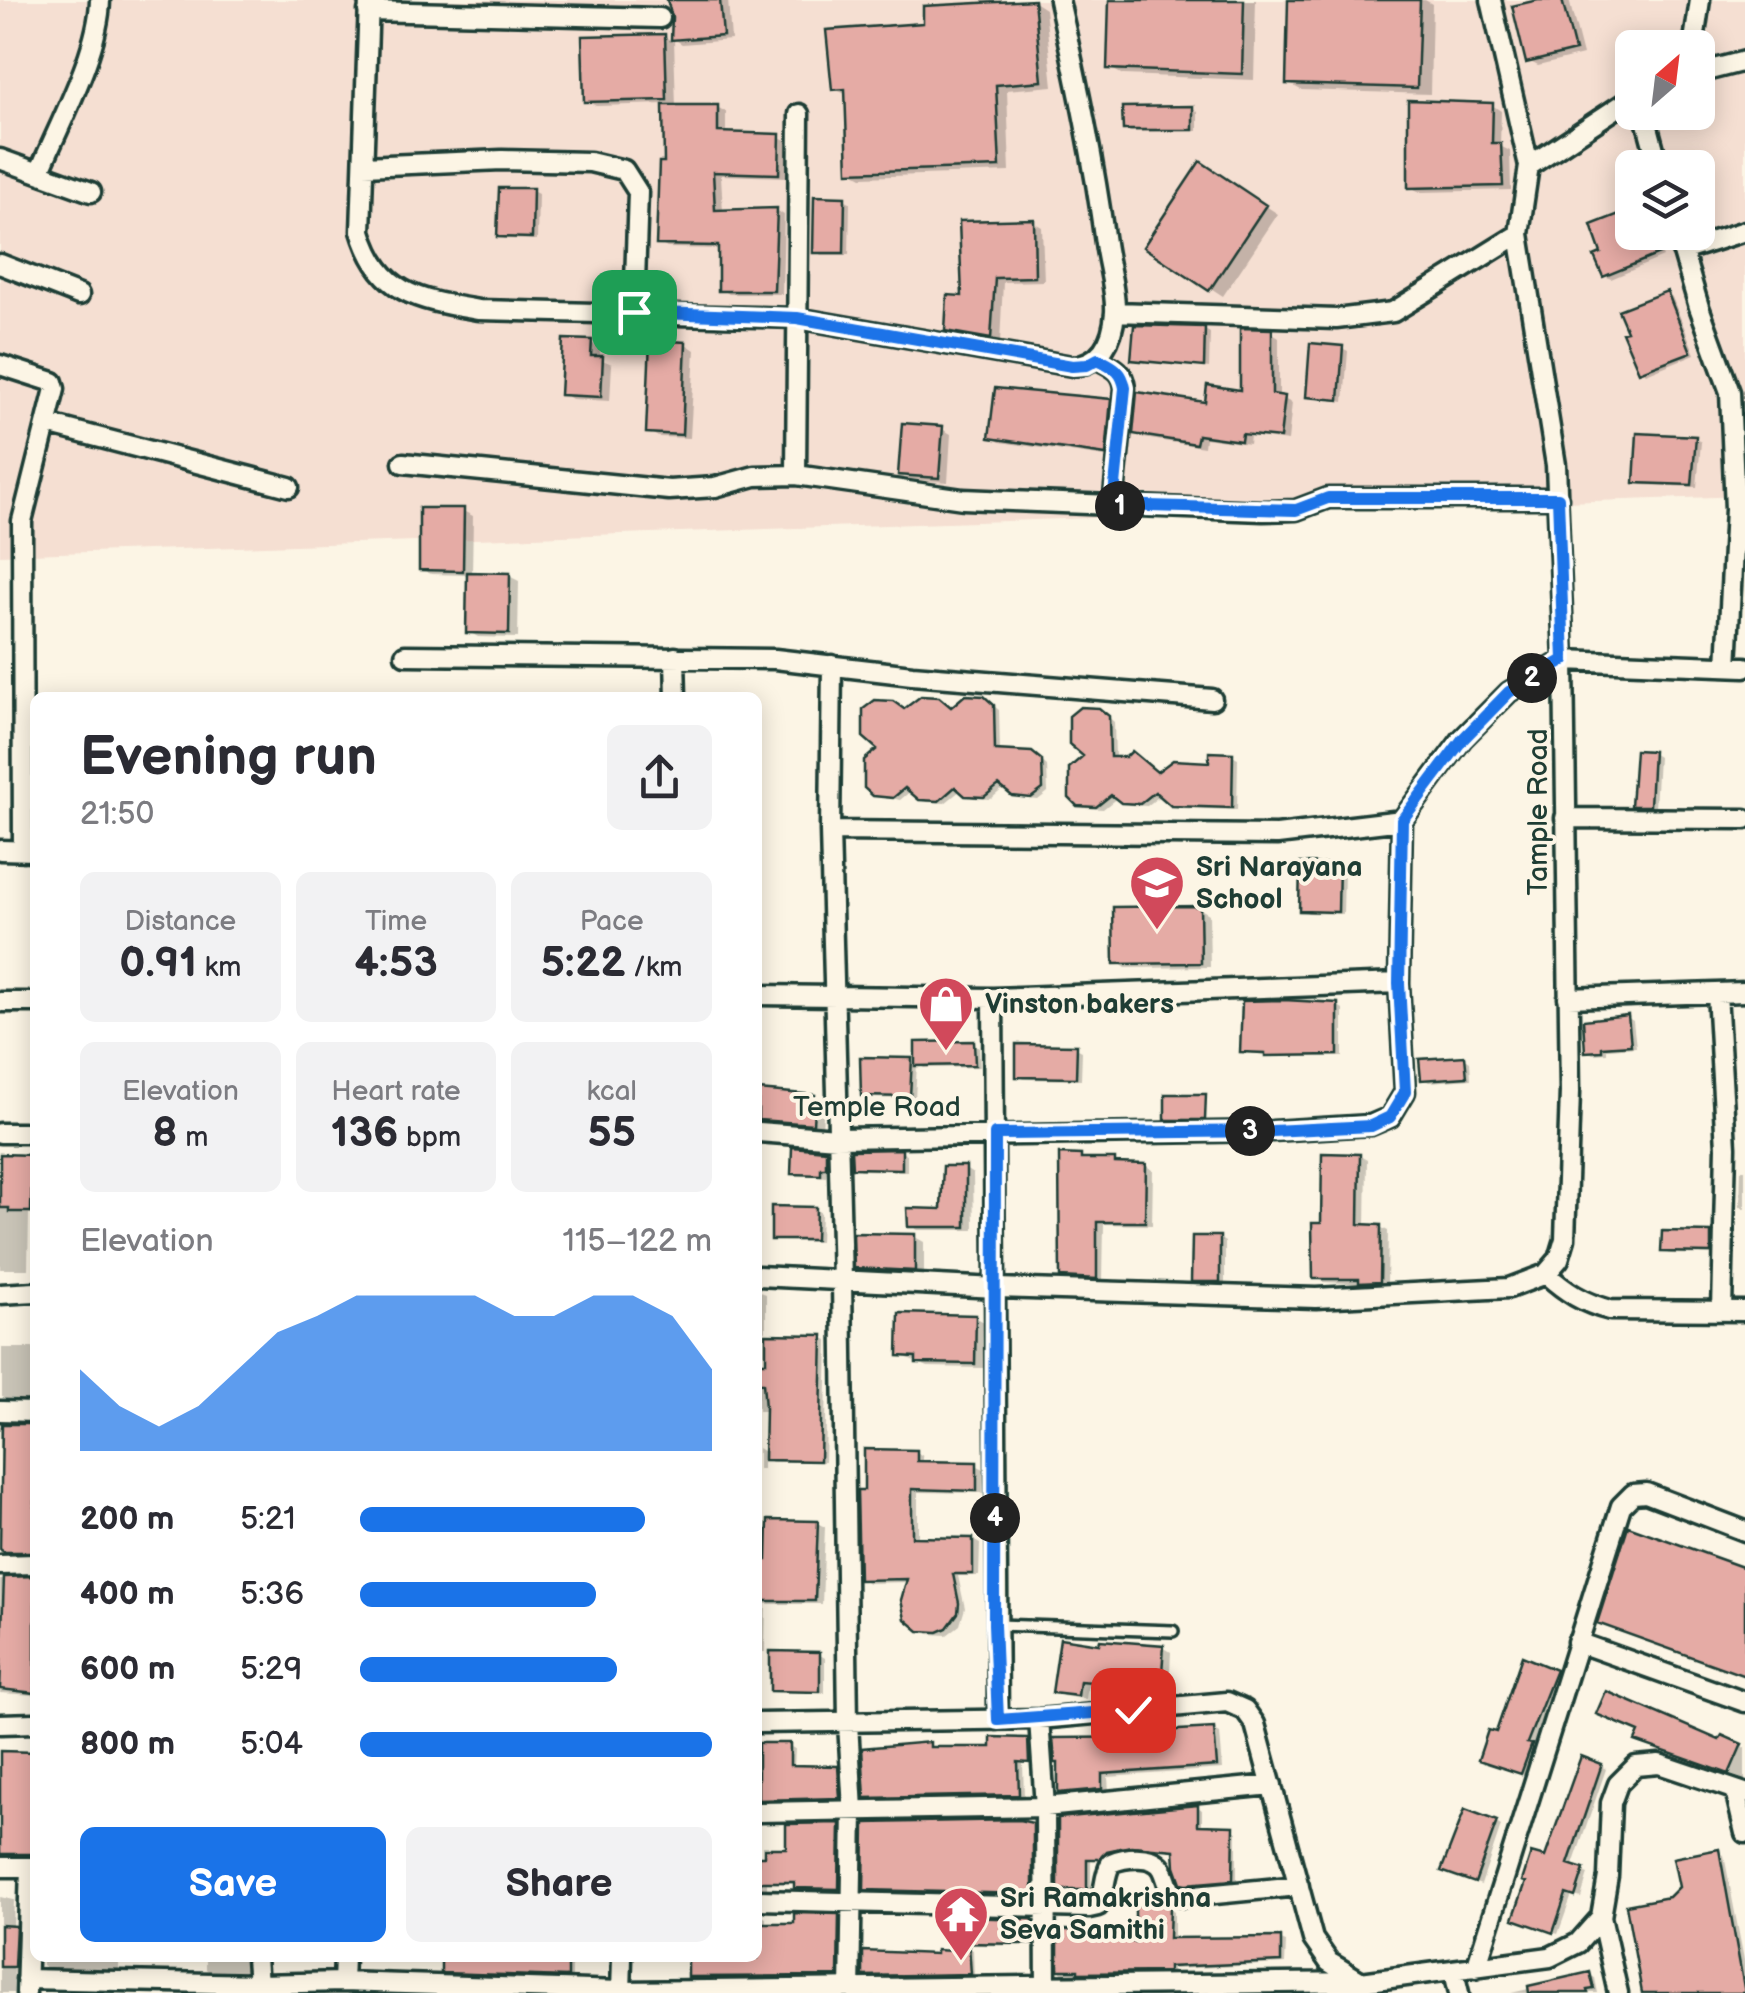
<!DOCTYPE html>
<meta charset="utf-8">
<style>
:root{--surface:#fff;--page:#f2f2f3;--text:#2b2b33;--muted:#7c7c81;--accent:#1a73e8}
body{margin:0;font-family:"Balsamiq Sans",sans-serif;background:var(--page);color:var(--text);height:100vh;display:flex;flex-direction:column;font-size:38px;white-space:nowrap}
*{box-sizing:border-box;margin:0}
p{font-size:32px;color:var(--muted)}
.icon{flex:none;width:55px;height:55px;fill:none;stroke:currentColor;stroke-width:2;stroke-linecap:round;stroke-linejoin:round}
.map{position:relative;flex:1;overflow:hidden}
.details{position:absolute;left:30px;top:692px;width:732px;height:1270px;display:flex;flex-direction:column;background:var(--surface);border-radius:15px;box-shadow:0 5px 25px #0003}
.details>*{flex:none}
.needle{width:65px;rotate:28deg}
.controls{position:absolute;left:1615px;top:30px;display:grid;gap:20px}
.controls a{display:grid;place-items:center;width:100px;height:100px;border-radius:15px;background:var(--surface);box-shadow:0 5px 25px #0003;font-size:50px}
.pin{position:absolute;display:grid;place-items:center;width:85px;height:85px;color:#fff;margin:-42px;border-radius:20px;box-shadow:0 5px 15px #0006}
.km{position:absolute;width:50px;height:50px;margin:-25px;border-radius:50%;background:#222;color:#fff;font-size:28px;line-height:50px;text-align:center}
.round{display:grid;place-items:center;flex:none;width:105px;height:105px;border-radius:15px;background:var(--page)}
.overview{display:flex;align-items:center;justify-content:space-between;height:170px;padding:0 50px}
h1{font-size:55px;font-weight:800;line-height:75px}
.metrics{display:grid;grid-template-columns:repeat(3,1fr);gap:15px;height:170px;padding:10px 50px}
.metrics div{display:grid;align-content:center;border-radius:15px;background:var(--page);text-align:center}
.metrics b{font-size:42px;font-weight:800}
.metrics small{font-size:28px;font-weight:400}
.metrics p{font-size:28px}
.chart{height:280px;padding:20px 50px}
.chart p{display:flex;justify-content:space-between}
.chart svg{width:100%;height:180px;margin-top:10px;fill:var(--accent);opacity:.7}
.button{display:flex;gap:20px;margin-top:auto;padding:20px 50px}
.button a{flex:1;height:115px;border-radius:15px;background:var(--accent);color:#fff;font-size:40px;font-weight:800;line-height:115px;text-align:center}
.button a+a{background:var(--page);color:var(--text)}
ul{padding:0 50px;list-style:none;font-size:32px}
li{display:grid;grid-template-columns:160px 120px 1fr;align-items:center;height:75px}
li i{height:25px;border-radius:12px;background:var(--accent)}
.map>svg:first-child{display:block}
</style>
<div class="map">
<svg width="1745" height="1993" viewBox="0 0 1745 1993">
<rect width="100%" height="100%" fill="#fcf5e5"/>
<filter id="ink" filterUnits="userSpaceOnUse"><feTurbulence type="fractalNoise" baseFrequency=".01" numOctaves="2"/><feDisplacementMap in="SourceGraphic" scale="20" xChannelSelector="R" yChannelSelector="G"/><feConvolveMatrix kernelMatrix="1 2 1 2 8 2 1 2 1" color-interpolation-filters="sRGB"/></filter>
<g filter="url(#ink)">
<!-- built -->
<path fill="#f5dfd2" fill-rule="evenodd" d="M0,0h1745v496l-1745,59zM1632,48h66v64h-66zM1632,168h66v64h-66z"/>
<!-- shadow -->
<path fill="#0003" d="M670,0h58l3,40 -49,4 -8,-5 2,69 41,-1 9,5v23l53,2 9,4 -1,36 -66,-2 2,37 53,-2 8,5 -2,79h-53l-8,-5v-40l-54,-1 -9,-5 8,-78v-61l-70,2 -10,-5 78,-65 9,6 2,-25z
M1112,0h144l-2,80 -131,-5 -13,-7z
M1291,0h134l7,4 -2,90 -129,-4 -13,-7z
M1543,0h26l14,55 -45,11 -9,-5z
M1034,2l11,7 8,77 -46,4 3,82 -148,5 -11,-6 -3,-76 -14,-6 92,-64z
M1492,105l9,6 -1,35 10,5 1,39 -91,2 -10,-5z
M1193,108l5,4v19l-67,1 -6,-3z
M1213,171l65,43 -55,82 -77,-50z
M532,191l6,3 -1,46 -32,-1 -5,-3z
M844,199l6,3 -1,53h-28l-5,-4z
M1632,212v20h20l11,25 -52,22 -6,-3 -1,-21 -10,-29z
M1033,222l9,5 2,54 -41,1 -3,61 -43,-8 -9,-5 16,-31z
M1667,293l5,4 23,57 -49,20 -5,-4z
M1205,330l5,3 -1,35 -75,-10z
M1271,332l8,5v60l13,6 -4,38 -38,-5 -1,8 -44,-6 -1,9 -61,-9 -8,-5 107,-40z
M591,343l9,5v11l12,5 -2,37 -38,-2 -9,-6z
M686,344l9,6 -5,88 -32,-1 -10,-6z
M1342,348l6,3 -4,51 -36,-6z
M1111,401l8,5 -6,52 -113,-16 -8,-5z
M942,429l9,5 -3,48 -38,-3 -10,-6z
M1696,439l5,3 -4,45 -55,-2 -6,-3z
M463,511l10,5 -1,59 37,1 10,5 -1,57 -40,-1 -9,-5 1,-57 -39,-1 -10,-5z
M990,703l9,7 1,42 38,6 9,8 1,26 -10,8 -18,-2 -15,-11 -14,12 -18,-1 -12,-8 -16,13 -18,-1 -15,-12 -12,10 -25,-6 6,-45 24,-37z
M1105,714l9,8 1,37 44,16 53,-11 20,-9 6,3 -1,52 -58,-2 -17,-14 -15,12 -18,-1 -11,-8 -15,12 -18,-1 -6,-4 8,-47z
M758,718l2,43h-2z
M1652,753l6,4 -3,51h-15l-6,-4z
M1339,866l5,4 -1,44 -35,-1 -6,-3z
M1199,908l10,6 1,53 -84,1 -9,-6z
M1337,1005l6,4v48h-70l-30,-6z
M1628,1018l5,3 3,26 -29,2v4l-14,1 -5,-3z
M974,1044l5,3 1,20 -56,1 -7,-4 -2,35 -46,-1 -6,-3 48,-35 7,4z
M1076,1048l6,3 -1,29 -57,-1 -6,-4z
M1464,1058l6,4 1,17 -42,3 -6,-3z
M758,1093l56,5 10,5 -2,25 -64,-3z
M825,1152l6,4v14h-5v7l-33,-5z
M901,1152l6,3v16l-47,-1 -6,-3z
M0,1153l35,7v54h-6l-1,55h-28z
M1360,1156l7,4 -1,67h14l8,4 -1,54 -64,-3 -7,-4 7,-53z
M1080,1157l7,4 59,5 7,4 -1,55 -48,-1 -1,57 -34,-1 -7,-4z
M965,1169l8,5 1,56h-56l-8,-4 34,-15z
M1741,1170h4v39l-5,-3z
M815,1209l6,4 -1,29 -41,-1 -5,-3z
M1711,1234l5,4v17l-46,-1 -6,-4z
M915,1237l9,5v33l-58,-3 -9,-5z
M1220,1239l5,3v42l-26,-1 -5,-3z
M758,1291l8,3v37l-8,-1z
M975,1317l9,5 -1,46 -55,-1 -27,-12z
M822,1337l6,3 -3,122h-53l-9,-5v12h-5v-21l8,5 1,-42h-9v-47h10z
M2,1348h33v54l-28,-1 -5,-4z
M35,1425v129l-35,3v-131z
M916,1452l7,4v7l53,2 8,4 -1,24 -65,-1v48h55l7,4 -1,32h-21l7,32 -5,17 -13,10 -18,-1 -8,-5 -12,-47 -41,1 -7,-4 5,-86z
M817,1523l8,4 -3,77h-56l-1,48h-7v-89h12z
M35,1579v116l-35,-2v-113z
M1102,1647h61l8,5 -2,38 -81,-5 -2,14 -23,-3 -8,-5z
M820,1655l5,3v35l-46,-1 -6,-3z
M1523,1660l38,15 -29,72 4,2 -9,27 -40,-14z
M1213,1730l7,4 3,35 -115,8 1,15 -42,4 -7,-4 104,-53z
M1723,1738l22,10v32l-101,-36 77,-1z
M1027,1740l6,4 1,20h-11l1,33 -151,2 -6,-3 62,-51 5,3 60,2z
M758,1745l31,1 6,3 -1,18 43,1 6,3 1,29 -86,4z
M0,1754h35v104l-35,-1z
M1601,1766l5,3 -34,99 16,6 -7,24 -9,-3 -14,39 -37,-13 7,-39 18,-22z
M1198,1807l4,3v18l35,3v50l-45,4 -9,-4 -7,-30 -39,-4 -25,6 -8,8 -13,-1v31l-31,-3v-67z
M1496,1823l5,3 -20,59 -31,-12z
M1032,1825l5,3 1,68 -166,-4 -5,-3z
M840,1826l5,3 -1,62 -42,-1 -5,-6 -30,-1v7l-9,1v-32l30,-9z
M1718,1852l6,3 21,110v28h-100l25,-94z
M0,1897l14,3 -1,27 7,4 -1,38h-5l-1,24h-13z
M1169,1908l5,3v29h107l5,2 -1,22 -113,5v4l-106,2 -5,-3v-39h9l5,5 62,6z
M758,1914l8,4v7h30l42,-8 5,3v58l-147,1 -6,-3 1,-18h67z
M1032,1922l6,3v21l-68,-1 -6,-4z
M969,1948l4,2 1,25 -109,-1z
M42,1958h77v12l-71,-1 -6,-4z
M206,1958h45l-1,15h-38l-6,-4z
M444,1958h128v20l-123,-4 -5,-3z
M1589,1975l6,3 3,15h-87z"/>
<!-- building -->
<path fill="#e5aba5" stroke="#1f3d34" stroke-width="2.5" d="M667,0h53l3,36 -52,4 1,-23z
M1034,0l8,81 -46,4 4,82 -152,5 -3,-83 -13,1 -6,-60 97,-7v-17z
M1109,0h135l-2,74 -135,-5z
M1288,0h132l-3,88 -131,-4z
M1538,0h24l13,51 -49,12 -14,-57z
M665,34l2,66 -83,2 -2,-66z
M1408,100l85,3 -1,40h9l2,43 -95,2z
M663,105h55v27l62,2 -1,40 -66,-2 2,38 62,-2 -3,83h-56v-45l-62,-1 3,-83h5z
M1193,106v24h-70l-1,-23z
M1200,161l66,44 -57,86 -66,-44z
M499,188h34l-1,50 -35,-1z
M814,196l31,1 -1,56h-31z
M1632,209v31l18,-7 9,21 -56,23 -9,-21 7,-3 -10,-28z
M1034,219l1,58 -40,1 -4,61 -46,-8 2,-36 15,1 -3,-75z
M1667,291l24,61 -52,20 -17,-40 5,-1 -9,-21z
M1134,325l71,2 -1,40 -73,-7z
M1240,328l32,1v65l13,2 -5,42 -38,-4 -1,7 -43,-6 -2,9 -63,-10 4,-42 68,10 2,-17 33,5z
M563,339l29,1 -1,16h12l-2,41 -41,-2z
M650,340l36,2 -4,93 -36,-2z
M1310,343l33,3 -4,54 -33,-3z
M995,388l116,11 -5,56 -117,-17z
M902,423l41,3 -4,52 -41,-3z
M1637,433l59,3 -4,49 -58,-2z
M419,508h45l-1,63 -44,-1z
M467,572l43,1 -1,61 -43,-1z
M965,695l19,1 10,9 1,45 37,2 10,8 1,29 -12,9 -19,-2 -13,-11 -15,12 -19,-1 -10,-9 -16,14 -20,-1 -14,-12 -12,10 -20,-2 -9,-8v-28l13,-11 -14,-12v-28l12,-9 18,1 11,8 17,-13 18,1 12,10z
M1080,707l19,1 10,8 1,41h16l6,-6 25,21 16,-12 36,2v-10l24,1 -1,55 -61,-2 -16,-14 -15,12 -19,-1 -10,-8 -15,12 -19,-1 -8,-8v-30l14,-12 -14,-12v-28z
M1635,750l18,1 -3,55h-19z
M1300,863l39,1 -1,48 -39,-1z
M1200,906l1,57 -87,1 -1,-57z
M1284,1000l54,3v52l-73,1v-3l-25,-1 2,-51z
M1628,1015l3,30 -29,2v4l-17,1 -2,-32z
M974,1041l1,24 -60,1v-24z
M1016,1044l61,1 -1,33 -60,-1z
M1465,1056l2,21 -46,3 -2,-21z
M860,1057l52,1 -2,39 -49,-1z
M758,1090l57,5 -2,29 -55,-4z
M1165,1094h41l-1,26h-40z
M792,1147l34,3v18h-5v7l-30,-1z
M902,1149v20l-50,-1 -1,-18z
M1322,1153l38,1 -1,70 22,1 -1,57 -21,1v-4h-46l-1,-56h9z
M0,1154l32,1 -1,57h-22v-4h-9z
M1059,1154l22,1v4h34v4l31,1 -1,58h-48v57l-37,-2z
M943,1166h23v61h-58l-1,-19 34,1z
M771,1206l45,1 -1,33h-44z
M1662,1231l49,1v21l-50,-1z
M853,1233l62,1v37l-61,-3z
M1192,1236h28v46h-29z
M899,1313l77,2 -1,49 -59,-1v-6l-18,-1z
M766,1334l57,1 -3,126 -56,-1 1,-52 -2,-25h-5v-21h8z
M2,1424h33v128h-31l-4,-3z
M864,1449l53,1v11l60,1v29l-65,-2v48l61,1v36h-20l6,29 -1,10 -11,15 -9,4 -19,-1 -14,-12 -4,-19 6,-21 -48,1 -2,-90h7z
M768,1520l50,1 -3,80h-57v-41h9z
M1628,1526l117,42v108l-148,-53z
M35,1576v117l-35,-4 4,-112z
M1060,1638l39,6 1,-4 64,5 -3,42 -81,-6 -2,15 -26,-3z
M770,1651l50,1v40l-50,-1z
M1522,1656l34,14 -29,73 5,1 -11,30 -43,-14 10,-30 8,2z
M1606,1691l113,49 3,-5 20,9 -13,30 -94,-33 4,-9 -43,-18z
M1214,1728l3,38 -115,8v15l-44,4v-30h-3l-2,-25 109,-1 -1,-6z
M991,1737l37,1 1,25 -11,-1 1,33 -154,3 -3,-50 68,-6v5h61z
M758,1743h32v22l48,1 2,32 -82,2z
M0,1751l35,1v102h-35z
M1581,1756l21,8 -34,100 16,5 -9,28 -9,-3 -13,39 -40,-14 13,-37 -4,-1 9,-28 14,4z
M1198,1805v20l36,1 -1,54 -47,4 -5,-1 -6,-17 -1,-16 -43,-4 -24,5 -8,8h-12v31h-29v-72z
M1465,1809l32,12 -22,62 -34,-12z
M1019,1820l14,3v71l-169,-4 1,-67z
M840,1823l-1,66 -45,-1v-6h-36v-26h6v-8h22v-24z
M1719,1849l26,144h-103l-16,-88 43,-8 10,-10 -6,-29z
M1135,1905l35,1 -1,32 112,-1v25l-113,5v5l-90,1v-3h-20v-40h13v6h26v5l38,1z
M794,1913l45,1 -1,62 -150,1v-19h70v-35h36z
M962,1917l71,2v25l-71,-1z
M0,1925l16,1 -2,41h-14z
M969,1945l2,29 -108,2v-25l73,3v-4l17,1v-5z
M441,1958h127v19l-127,-4z
M1590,1972l4,17 -7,1 1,3h-59l-1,-7z"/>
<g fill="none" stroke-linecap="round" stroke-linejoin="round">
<!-- service casing -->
<g stroke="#1f3d34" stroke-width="16">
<path id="service" d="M997,1625l176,6"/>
</g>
<!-- minor casing -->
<g stroke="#1f3d34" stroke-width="25">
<path id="minor" d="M369,0l-8,231c19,64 58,69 118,79l318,8 275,48c29,-2 41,-25 43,-54 1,-21 -7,-47 -10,-69 -11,-82 -28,-162 -46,-243
M368,11l292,7
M1693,48l7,-48
M1698,73l47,-12
M1644,112l15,56
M799,114l-3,361 167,24 300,12 33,-1 32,-12h230
M0,159l91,33
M364,166l138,-6 88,2 34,8 14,22 -4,120
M1529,166l103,-68
M39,173c20,-49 60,-121 61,-173
M1677,232l22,75 31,85 5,117 -8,157
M1682,251l63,-20
M0,264l79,31
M1115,312l221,7 57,-7 126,-78
M1098,359c15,8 25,11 27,29l-12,117
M0,365l53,17 2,7 -33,132 1,330
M47,424l242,63
M403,463l266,27 46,-3 40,-11 41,-1
M405,655l370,4 137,16 300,24
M675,657l1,41
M1565,818l180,1
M830,831l2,-166
M0,850l35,1
M1717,993l9,154 -4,163
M758,995l235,3 406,-15
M993,998l5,722
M1568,998l177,-6
M0,1002h35
M758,1132l79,6 435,-7 99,-6 19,-8 15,-25 -6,-109 3,-163
M0,1133h35
M1546,1274c20,18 37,29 64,36l135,1
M758,1276l239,12 319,10 193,-10 37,-14 13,-15 6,-20 5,-147 -6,-432 -8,-195 -37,-231 10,-68 -38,-166
M0,1294l35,-2
M0,1411l35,1
M0,1565l35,-1
M1577,1642l168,60
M1039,1719l6,88 1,186
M758,1723l281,-4 188,-17 18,8 10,14 58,215 16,23 31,19
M0,1724l35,-1
M1735,1790l10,43
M758,1812l287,-5 227,-22
M0,1867h35
M758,1900l331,8 9,-2c8,-13 5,-29 13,-43 14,-6 44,-10 52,7 4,8 4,15 10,23l11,4 115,-11
M256,1958l2,26
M1476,1968l145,-462 12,-12 13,-1 99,38
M1454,1972l5,21
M26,1979l232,5 85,-2 278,9 740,-9 189,-25 28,-14 23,-26
M343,1982l1,-24
M26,1993l4,-126
M621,1993l1,-35
M850,1993l3,-183 -5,-87 -6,-443 -12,-449 447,4 125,-15 60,-81 47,-47 55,-32 181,7
M1618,1993l-17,-76 7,-41 3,-73 7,-19 18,-18 23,-2 86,29"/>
</g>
<!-- service -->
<use href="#service" stroke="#fcf5e5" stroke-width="9"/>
<!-- minor -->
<use href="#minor" stroke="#fcf5e5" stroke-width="18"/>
</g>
</g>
<g fill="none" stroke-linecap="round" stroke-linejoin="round" filter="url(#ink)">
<!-- route casing -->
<g stroke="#fff" stroke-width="20">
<path id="route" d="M634,312l163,6 275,48 15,-1 11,-6c15,8 24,11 27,29l-12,117 183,5 32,-12h230l6,162 -55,32 -47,48 -60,80 -3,163 6,109 -15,25 -19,9 -99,5 -277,3 -1,490 4,96 135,-10"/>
</g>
<!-- route -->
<use href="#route" stroke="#1a73e8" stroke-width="12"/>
</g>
<!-- icons -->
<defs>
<g id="school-pin" transform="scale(2.875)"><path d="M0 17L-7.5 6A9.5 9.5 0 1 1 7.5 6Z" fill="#d1495b" stroke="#fcf5e5"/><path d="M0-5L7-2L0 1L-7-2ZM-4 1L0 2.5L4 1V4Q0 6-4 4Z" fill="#fff"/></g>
<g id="shop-pin" transform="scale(2.875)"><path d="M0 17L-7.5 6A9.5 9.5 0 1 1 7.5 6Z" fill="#d1495b" stroke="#fcf5e5"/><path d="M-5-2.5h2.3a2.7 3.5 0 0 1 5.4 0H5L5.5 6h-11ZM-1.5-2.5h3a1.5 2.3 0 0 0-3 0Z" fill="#fff"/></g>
<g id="temple-pin" transform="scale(2.875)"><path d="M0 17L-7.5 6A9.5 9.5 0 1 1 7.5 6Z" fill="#d1495b" stroke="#fcf5e5"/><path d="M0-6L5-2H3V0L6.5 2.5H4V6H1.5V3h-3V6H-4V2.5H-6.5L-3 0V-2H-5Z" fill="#fff"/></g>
</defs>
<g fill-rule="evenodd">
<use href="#school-pin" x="1157" y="883"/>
<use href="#shop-pin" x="946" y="1004"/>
<use href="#temple-pin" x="961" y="1914"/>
</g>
<g text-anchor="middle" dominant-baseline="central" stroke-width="8" stroke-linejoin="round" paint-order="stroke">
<!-- street labels -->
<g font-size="28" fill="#1f3d34" stroke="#fcf5e5">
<text transform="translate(1538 812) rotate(-90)">Tample Road</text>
<text x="877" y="1107">Temple Road</text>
</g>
<!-- poi labels -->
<g font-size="28" font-weight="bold" fill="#1f3d34" stroke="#fcf5e5" text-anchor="start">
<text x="1196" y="867">Sri Narayana<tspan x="1196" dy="32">School</tspan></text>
<text x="985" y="1004">Vinston bakers</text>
<text x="1000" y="1898">Sri Ramakrishna<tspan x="1000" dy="32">Seva Samithi</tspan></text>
</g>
</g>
</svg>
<div class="controls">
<a><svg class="needle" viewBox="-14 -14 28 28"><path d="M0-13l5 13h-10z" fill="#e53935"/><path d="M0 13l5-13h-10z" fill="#7c7c81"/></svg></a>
<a><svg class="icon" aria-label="layers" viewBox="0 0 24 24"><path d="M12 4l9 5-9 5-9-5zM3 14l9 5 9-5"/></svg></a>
</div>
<div class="pin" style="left:634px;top:312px;background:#1e9e55"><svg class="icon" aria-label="arrive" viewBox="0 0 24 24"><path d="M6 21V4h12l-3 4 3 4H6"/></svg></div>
<div class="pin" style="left:1133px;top:1710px;background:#d93025"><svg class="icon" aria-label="check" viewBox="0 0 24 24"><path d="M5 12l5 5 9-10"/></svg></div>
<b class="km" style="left:1120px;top:506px">1</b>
<b class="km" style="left:1532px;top:678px">2</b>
<b class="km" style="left:1250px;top:1131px">3</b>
<b class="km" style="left:995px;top:1518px">4</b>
<section class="details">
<div class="overview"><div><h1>Evening run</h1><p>21:50</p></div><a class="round"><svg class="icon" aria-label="share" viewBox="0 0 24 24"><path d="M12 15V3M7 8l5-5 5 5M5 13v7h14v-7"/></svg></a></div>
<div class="metrics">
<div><p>Distance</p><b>0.91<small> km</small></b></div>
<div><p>Time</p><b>4:53</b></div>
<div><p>Pace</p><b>5:22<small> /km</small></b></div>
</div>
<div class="metrics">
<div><p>Elevation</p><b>8<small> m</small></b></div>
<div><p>Heart rate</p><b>136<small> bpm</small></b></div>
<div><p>kcal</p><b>55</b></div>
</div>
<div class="chart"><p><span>Elevation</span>115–122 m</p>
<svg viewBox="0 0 160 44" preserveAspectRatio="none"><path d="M0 44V24L10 33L20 38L30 33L40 24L50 15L60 11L70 6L80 6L90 6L100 6L110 11L120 11L130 6L140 6L150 11L160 24V44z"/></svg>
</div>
<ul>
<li><b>200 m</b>5:21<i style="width:81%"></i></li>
<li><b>400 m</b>5:36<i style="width:67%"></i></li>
<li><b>600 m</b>5:29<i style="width:73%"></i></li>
<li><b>800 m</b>5:04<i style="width:100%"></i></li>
</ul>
<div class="button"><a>Save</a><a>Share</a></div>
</section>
</div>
